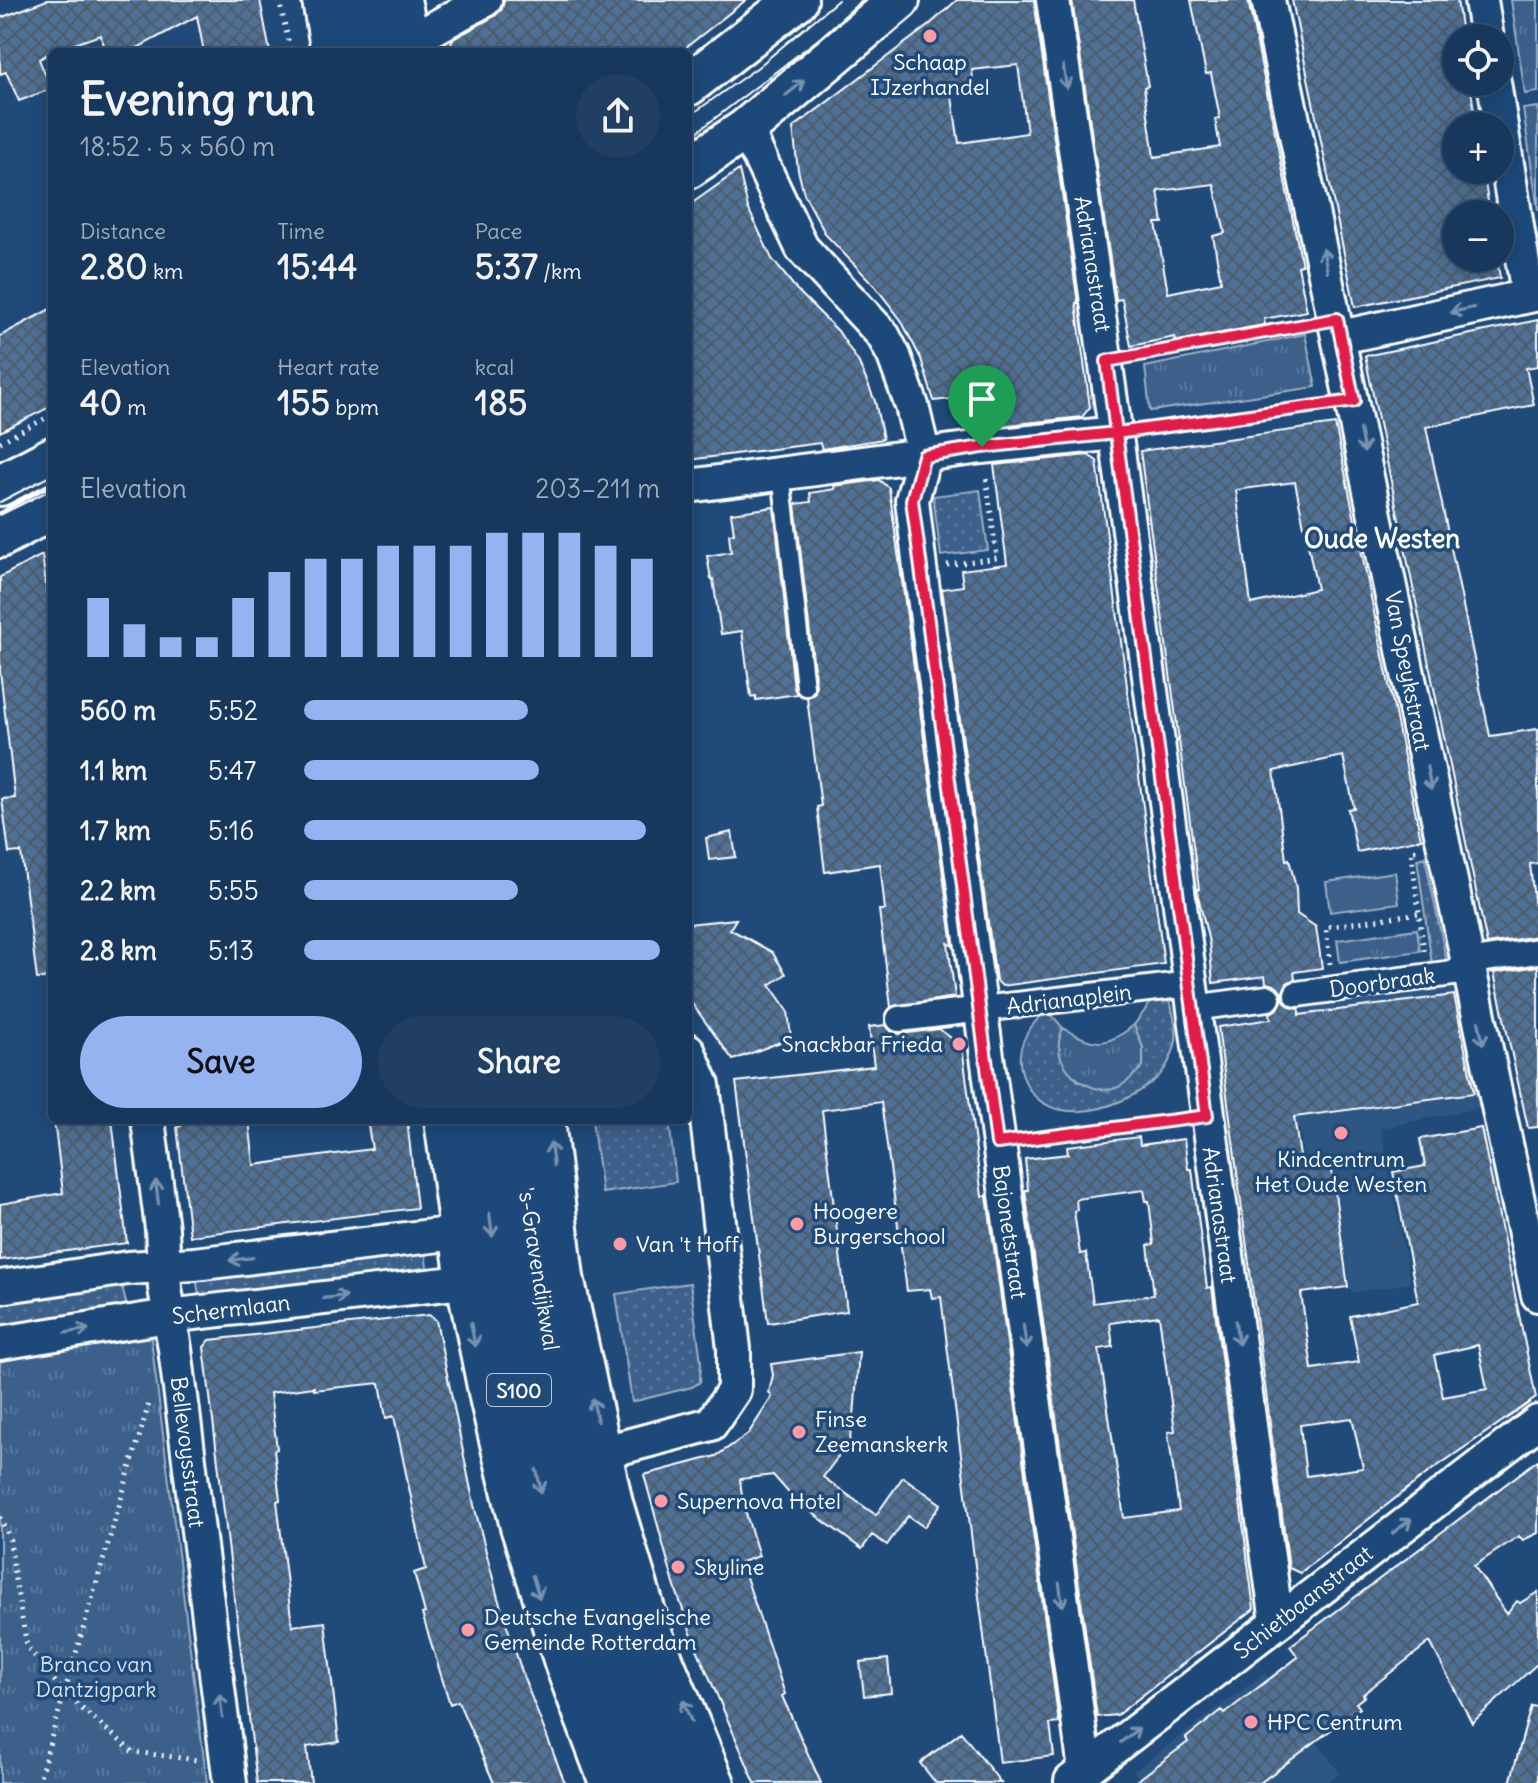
<!DOCTYPE html>
<meta charset="utf-8">
<style>
:root{--surface:#17385c;--page:#203f62;--text:#f1f3f6;--muted:#9eacbb;--line:#365272;--accent:#95b2f1}
body{margin:0;font-family:Delius,sans-serif;background:var(--page);color:var(--text);height:100vh;display:flex;flex-direction:column;font-size:30px;white-space:nowrap}
*{box-sizing:border-box;margin:0}
p{font-size:26px;color:var(--muted)}
.icon{flex:none;width:44px;height:44px;fill:none;stroke:currentColor;stroke-width:2;stroke-linecap:round;stroke-linejoin:round}
.map{position:relative;flex:1;overflow:hidden}
.sheet{position:absolute;left:48px;top:48px;width:644px;height:1076px;display:flex;flex-direction:column;background:var(--surface);border-radius:12px;box-shadow:0 4px 20px #0003,0 0 0 2px var(--line)}
.sheet>*{flex:none}
.fabs{position:absolute;left:1442px;top:24px;display:grid;gap:16px}
.fabs a{display:grid;place-items:center;width:72px;height:72px;border-radius:50%;background:var(--surface);box-shadow:0 4px 20px #0003,0 0 0 2px var(--line);font-size:40px}
.pin{position:absolute;display:grid;place-items:center;width:68px;height:68px;color:#fff;margin:-82px -34px;border-radius:50% 50% 50% 0;rotate:-45deg;box-shadow:0 0 8px #0007}
.pin .icon{rotate:45deg}
.round{display:grid;place-items:center;flex:none;width:84px;height:84px;border-radius:42px;background:var(--page)}
.head{display:flex;align-items:center;justify-content:space-between;height:136px;padding:0 32px}
h1{font-size:44px;font-weight:700;line-height:60px}
.stats{display:grid;grid-template-columns:repeat(3,1fr);gap:12px;height:136px;padding:8px 32px}
.stats div{display:grid;align-content:center}
.stats b{font-size:34px;font-weight:700}
.stats small{font-size:22px;font-weight:400}
.stats p{font-size:22px}
.chart{height:224px;padding:16px 32px}
.chart p{display:flex;justify-content:space-between}
.chart svg{width:100%;height:144px;margin-top:8px;stroke:var(--accent);stroke-width:6}
.action{display:flex;gap:16px;margin-top:auto;padding:16px 32px}
.action a{flex:1;height:92px;border-radius:48px;background:var(--accent);color:#111;font-size:32px;font-weight:700;line-height:92px;text-align:center}
.action a+a{background:var(--page);color:var(--text)}
ul{padding:0 32px;list-style:none;font-size:26px}
li{display:grid;grid-template-columns:128px 96px 1fr;align-items:center;height:60px}
li i{height:20px;border-radius:10px;background:var(--accent)}
.map>svg:first-child{display:block}
</style>
<div class="map">
<svg width="1538" height="1783" viewBox="0 0 1538 1783">
<defs>
<pattern id="grass-dots" width="8" height="8" patternUnits="userSpaceOnUse" patternTransform="scale(2)"><rect width="8" height="8" fill="#3c618b"/><path d="M2 2h.1M6 6h.1" fill="none" stroke="#59799c" stroke-width="1.8" stroke-linecap="round"/></pattern>
<pattern id="park-tufts" width="24" height="20" patternUnits="userSpaceOnUse" patternTransform="scale(2)"><rect width="24" height="20" fill="#3c618b"/><path d="M3 7l-1-3M5 7V3M7 7l1-3M15 17l-1-3M17 17v-4M19 17l1-3" fill="none" stroke="#59799c"/></pattern>
<pattern id="building-cross-hatch" width="8" height="8" patternUnits="userSpaceOnUse" patternTransform="scale(2)"><rect width="8" height="8" fill="#507197"/><path d="M0 0l8 8M0 8l8-8" fill="none" stroke="#4e5b6a"/></pattern>
</defs>
<rect width="100%" height="100%" fill="#1f4a7a"/>
<filter id="ink" filterUnits="userSpaceOnUse"><feTurbulence type="fractalNoise" baseFrequency=".0125" numOctaves="2"/><feDisplacementMap in="SourceGraphic" scale="16" xChannelSelector="R" yChannelSelector="G"/><feConvolveMatrix kernelMatrix="1 2 1 2 8 2 1 2 1" color-interpolation-filters="sRGB"/></filter>
<g filter="url(#ink)">
<!-- built -->
<path fill="#2e5683" d="M1452,982l27,126 -98,20 29,155 -59,10 -19,-139 -28,4 -4,-29 -72,9 -17,-122z
M1265,1673l75,100 -14,10h-184l-8,-12z"/>
<!-- grass -->
<path fill="url(#grass-dots)" stroke="#9eb0c5" stroke-width="2" d="M980,490l8,60 -47,6 -8,-60z
M1425,857l22,106 -15,1 -15,-105z
M1163,998l8,6c2,11 7,25 5,36 -2,13 -10,30 -19,38 -36,34 -121,57 -136,-9 -5,-21 6,-40 21,-54l9,-1 12,14c-6,25 -2,33 15,53l65,-33 -9,-23 18,-24z
M592,1120h77l7,62 -74,11z
M424,1243l4,32 -228,26 -4,-24z
M121,1280l6,29 -127,20v-31z
M690,1283l11,78 -1,21 -8,5 -60,15 -16,-108z"/>
<!-- park -->
<path fill="url(#park-tufts)" stroke="#9eb0c5" stroke-width="2" d="M1511,0h27v92l-13,2z
M1305,334l11,53 -166,24 -5,-44z
M1417,929l3,22 -80,11 -3,-22z
M1134,1025l9,23v18c-8,8 -18,20 -30,23 -23,5 -54,-18 -54,-42 -1,-6 2,-14 4,-19 31,17 42,21 71,-3z
M150,1331l57,452h-207v-428z"/>
<!-- pitch -->
<path fill="#3c618b" stroke="#9eb0c5" stroke-width="2" d="M1538,107v103l-15,-101z
M1395,872l4,31 -69,9 -4,-30z"/>
<!-- building -->
<path fill="url(#building-cross-hatch)" stroke="#fff" stroke-width="2" fill-rule="evenodd" d="M47,0h213l10,52h-66l-7,-36 -67,36h-23l-7,-17 -48,17 -13,7 12,30 -32,12 -13,-29 -6,2v-56z
M504,0h242l-66,52h-233l6,-13 42,-23 7,-7z
M957,0h77l44,303h-2l14,104 -8,10 -93,10 -4,-32 -51,6 -13,-42 -20,-39 -27,-35 -48,-50 -22,-41 -6,-24 -5,-42 136,-103zM1018,65l9,68 -68,10 -8,-52 23,-3 -2,-18z
M1072,0h61l15,86 -4,1 10,70 66,-10 -5,-28 5,-1 -9,-45 -5,1 -15,-74h57l54,265 -4,1 9,45 -43,8 1,6 -89,18 -1,-6 -44,9 -9,-47 -6,1zM1214,184l11,49 -12,3 8,46 -53,11 -12,-70h7l-5,-32z
M1292,0h165l5,34 -6,2v46h14l6,44h-20v44h27l7,44h-34v44h41l3,20 -145,29z
M739,170l9,38 24,51 25,31 41,41 21,32 16,38 8,38 -61,10 -2,-6 -132,17v-254z
M52,308v98l-52,26v-96z
M1538,320v46l-12,2 8,37 -108,22 64,309 48,-7v134l-8,1 8,72 -51,8 -122,-588z
M1335,424l86,415 -64,13 -9,-43 6,-1 -11,-52 -69,15 12,89 3,-1 7,29 1,26 19,13 6,41 -28,4 1,7 -8,4 -5,11 -8,-9 -8,-2 -1,-7 -52,7 -4,-41 -11,-46 -1,-7h2l-59,-438zM1295,482l22,107 -66,15 -15,-114z
M1088,455l9,6 67,503 -162,22 -6,-6 -54,-391 21,-3 -2,-16 46,-6 -13,-99z
M879,480l10,8 64,458 -5,-3 7,54 -64,10 -12,-97h6l-5,-46 -55,8 -8,-65 4,-1 -14,-108 8,-6 1,-6 -21,-182 16,-2 -1,-9 25,-4 -1,-3z
M774,507l20,181 3,6 -41,6v-4l-5,1 -9,-66 -21,3 -8,-55h-2l-4,-23 24,-4 -2,-18 5,-1 -3,-20z
M42,555l10,73v350l-15,1 -16,-127 -12,1 -7,-54 13,-1 -15,-127v-94z
M732,832l4,25 -27,3 -3,-22z
M736,919l-6,10 42,23 14,22 -16,11 18,26 3,27 -58,22 -45,-62v-74z
M1538,966v161l-10,1 -34,-155z
M1454,995l20,98 -180,24 7,46 29,-6 18,130 -47,6 11,76 47,-7 -9,-46 68,-14 -25,-130 32,-6 -5,-27 61,-11 55,270 -107,74 -129,101 -11,-5 -71,-541 53,-8 -1,-6 8,-4 5,-11 8,9 8,2v6zM1478,1345l9,44 -44,8 -9,-42zM1352,1418l11,50 -57,8 -6,-51z
M886,1025l6,7 8,2 39,-5 23,17 20,150h5l72,527 -9,1 4,32 -54,7 -59,-466 -9,1 -2,-9 -23,2 -26,-189 -59,8 25,201 -79,12 -32,-241 138,-16 -5,-39z
M54,1120h58l15,123 -127,17v-56l63,-11z
M180,1120h69l5,45 118,-16 -5,-29h40l10,88 -227,28 -13,-109 4,-1z
M1139,1137l1,8 44,-6 4,30h4l15,119 5,-1 42,322 -137,106 -20,2 -72,-527h3l-3,-31 43,-5 -1,-8zM1144,1190l2,11h3l5,43 -6,1 6,50 -61,8 -7,-50 -6,1 -6,-43 3,-1 -1,-11zM1159,1316l16,115 -7,1 11,79 -55,7 -25,-169 14,-2 -3,-24z
M429,1315l7,5 38,185 24,93 26,80 41,105h-71l-36,-82 -8,3 -28,-90 3,-1 -11,-40 12,-4 -32,-153 -8,2 -6,-35 -66,7v-3l-44,6 7,56 -3,1 6,50 -3,1 15,125 33,-4 14,120 -32,5 4,36h-54l-53,-436 6,-7z
M859,1352l-6,77 -2,-1 -1,13 -27,36 53,38 27,-38 38,27 -17,23 -16,-11 -21,29 -15,-10 -10,14 -66,-48 -23,-26 -33,4 3,25 16,52 -18,6 44,132 -3,2 39,87h-66l-61,-141 -20,-58 -30,-109 72,-19 32,-22 24,-37 -3,-5 4,-17 -2,-11z
M1538,1460v73l-15,7 -4,-4 -45,30 33,48 10,-13 3,2 18,-11v71l-66,60 -42,-81 -67,52 2,2 -9,7 4,5 -100,75h-126l54,-41 -2,-4 36,-28 3,3 73,-56 -8,-11z
M888,1659l3,34 -27,3 -4,-34z
M1531,1706l7,1v76h-28z
M961,1732l40,51h-65l-16,-20z"/>
<g fill="none" stroke-linecap="round" stroke-linejoin="round">
<!-- service casing -->
<g stroke="#fff" stroke-width="22">
<path id="service" d="M781,474l24,213"/>
</g>
<!-- pedestrian casing -->
<g stroke="#fff" stroke-width="30">
<path id="pedestrian" d="M1467,962l71,-11
M1297,994l171,-23
M1193,1008l75,-10
M899,1019l291,-35"/>
</g>
<!-- minor casing -->
<g stroke="#fff" stroke-width="38">
<path id="minor" d="M1053,0c81,540 149,1081 224,1622
M1268,0c94,431 177,864 270,1295
M1481,0l6,38
M407,43l78,-43
M1494,82l34,213
M746,129l56,119 81,87 11,21 18,50 12,50 -12,44 8,68 165,1202
M1341,337l197,-43
M688,486l294,-39 134,-14
M148,1120l14,109 3,59 10,61 55,434
M441,1120l22,162 24,120 30,125 45,139 44,117
M548,1120l19,157 49,226 39,129 63,151
M0,1287l128,-19 66,-4 263,-31
M0,1343l168,-27 295,-34
M604,1452l107,-28 23,-34v-41l-31,-264 -15,-35
M1071,1781l467,-359"/>
</g>
<!-- tertiary casing -->
<g stroke="#fff" stroke-width="46">
<path id="tertiary" d="M688,85l109,-85
M688,168l58,-39 153,-129
M0,485l52,-27
M0,537l52,-28"/>
</g>
<!-- secondary casing -->
<g stroke="#fff" stroke-width="50">
<path id="secondary" d="M398,0l11,52"/>
</g>
<!-- primary casing -->
<g stroke="#fff" stroke-width="50">
<path id="primary" d="M325,0l9,52
M363,0l10,52
M478,1120c21,197 58,387 128,572 12,31 22,62 35,91
M517,1120l20,152 21,117 26,124 44,132 53,138"/>
</g>
<!-- path -->
<path stroke="#fff" stroke-width="5" stroke-dasharray="2 6" stroke-linecap="butt" d="M279,0l12,52
M1132,356l175,-32
M1145,429l180,-24
M0,442l52,-27
M947,565l50,-7 -11,-82
M1416,850l-5,1 13,100
M1330,964l-4,-37 93,-14
M1026,1139l153,-20
M0,1517l10,23 5,40 12,66 38,48 68,58 64,8
M38,1783l112,-383"/>
<!-- service -->
<use href="#service" stroke="#1f4a7a" stroke-width="16"/>
<!-- pedestrian -->
<use href="#pedestrian" stroke="#1f4a7a" stroke-width="24"/>
<!-- minor -->
<use href="#minor" stroke="#1f4a7a" stroke-width="32"/>
<!-- tertiary -->
<use href="#tertiary" stroke="#1f4a7a" stroke-width="40"/>
<!-- secondary -->
<use href="#secondary" stroke="#1f4a7a" stroke-width="44"/>
<!-- primary -->
<use href="#primary" stroke="#1f4a7a" stroke-width="44"/>
<!-- tram -->
<path stroke="#fff" stroke-width="2" d="M688,117l70,-50 80,-67
M688,139l133,-102 41,-37
M0,502l52,-27
M0,515l52,-26"/>
</g>
<!-- one-way arrows -->
<defs><path id="oneway-shaft" d="M-6 0H5M1.5-3L5.5 0L1.5 3" fill="none" stroke-width="1.6" stroke-linecap="round" stroke-linejoin="round" transform="scale(2)"/></defs>
<g stroke="#7992af">
<use href="#oneway-shaft" transform="translate(1065 77) rotate(81)"/>
<use href="#oneway-shaft" transform="translate(795 88) rotate(-39)"/>
<use href="#oneway-shaft" transform="translate(1325 260) rotate(-102)"/>
<use href="#oneway-shaft" transform="translate(1462 310) rotate(168)"/>
<use href="#oneway-shaft" transform="translate(1362 441) rotate(79)"/>
<use href="#oneway-shaft" transform="translate(1429 778) rotate(79)"/>
<use href="#oneway-shaft" transform="translate(1481 1033) rotate(78)"/>
<use href="#oneway-shaft" transform="translate(552 1154) rotate(-97)"/>
<use href="#oneway-shaft" transform="translate(157 1192) rotate(-97)"/>
<use href="#oneway-shaft" transform="translate(491 1225) rotate(83)"/>
<use href="#oneway-shaft" transform="translate(241 1259) rotate(173)"/>
<use href="#oneway-shaft" transform="translate(335 1297) rotate(-7)"/>
<use href="#oneway-shaft" transform="translate(77 1331) rotate(-9)"/>
<use href="#oneway-shaft" transform="translate(1237 1333) rotate(82)"/>
<use href="#oneway-shaft" transform="translate(473 1335) rotate(79)"/>
<use href="#oneway-shaft" transform="translate(1025 1337) rotate(82)"/>
<use href="#oneway-shaft" transform="translate(595 1410) rotate(-102)"/>
<use href="#oneway-shaft" transform="translate(539 1481) rotate(77)"/>
<use href="#oneway-shaft" transform="translate(1402 1526) rotate(-37)"/>
<use href="#oneway-shaft" transform="translate(536 1587) rotate(72)"/>
<use href="#oneway-shaft" transform="translate(1061 1595) rotate(82)"/>
<use href="#oneway-shaft" transform="translate(221 1706) rotate(-97)"/>
<use href="#oneway-shaft" transform="translate(687 1711) rotate(-112)"/>
<use href="#oneway-shaft" transform="translate(1130 1735) rotate(-38)"/>
</g>
</g>
<g fill="none" stroke-linecap="round" stroke-linejoin="round" filter="url(#ink)">
<!-- route casing -->
<g stroke="#fff" stroke-width="16">
<path id="route" d="M982,447l-58,9 -12,44 85,643 210,-27 -91,-683 238,-32 -17,-82 -230,42 9,72 -134,14"/>
</g>
<!-- route -->
<use href="#route" stroke="#e11d48" stroke-width="10"/>
</g>
<!-- markers -->
<g fill="#ff9aa2" stroke="#1f4a7a" stroke-width="3">
<circle cx="930" cy="36" r="8"/>
<circle cx="959" cy="1044" r="8"/>
<circle cx="1341" cy="1133" r="8"/>
<circle cx="797" cy="1224" r="8"/>
<circle cx="620" cy="1244" r="8"/>
<circle cx="799" cy="1432" r="8"/>
<circle cx="661" cy="1501" r="8"/>
<circle cx="678" cy="1567" r="8"/>
<circle cx="468" cy="1630" r="8"/>
<circle cx="1251" cy="1722" r="8"/>
</g>
<g text-anchor="middle" dominant-baseline="central" stroke-width="7" stroke-linejoin="round" paint-order="stroke">
<!-- shield labels -->
<rect fill="#1f4a7a" stroke="#bcc9d7" stroke-width="2" x="487" y="1374" width="64" height="32" rx="6"/>
<g font-size="20" font-weight="bold" fill="#fff">
<text x="519" y="1390">S100</text>
</g>
<!-- poi labels -->
<g font-size="22" fill="#fff" stroke="#1f4a7a" text-anchor="start">
<text x="930" y="62" text-anchor="middle">Schaap<tspan x="930" dy="25">IJzerhandel</tspan></text>
<text x="943" y="1044" text-anchor="end">Snackbar Frieda</text>
<text x="1341" y="1159" text-anchor="middle">Kindcentrum<tspan x="1341" dy="25">Het Oude Westen</tspan></text>
<text x="813" y="1211">Hoogere<tspan x="813" dy="25">Burgerschool</tspan></text>
<text x="636" y="1244">Van 't Hoff</text>
<text x="815" y="1419">Finse<tspan x="815" dy="25">Zeemanskerk</tspan></text>
<text x="677" y="1501">Supernova Hotel</text>
<text x="694" y="1567">Skyline</text>
<text x="484" y="1617">Deutsche Evangelische<tspan x="484" dy="25">Gemeinde Rotterdam</tspan></text>
<text x="1267" y="1722">HPC Centrum</text>
</g>
<!-- street labels -->
<g font-size="22" fill="#fff" stroke="#1f4a7a">
<text transform="translate(1093 264) rotate(81)">Adrianastraat</text>
<text transform="translate(1408 671) rotate(79)">Van Speykstraat</text>
<text transform="translate(1382 982) rotate(-8)">Doorbraak</text>
<text transform="translate(1069 999) rotate(-7)">Adrianaplein</text>
<text transform="translate(1220 1215) rotate(82)">Adrianastraat</text>
<text transform="translate(1010 1232) rotate(82)">Bajonetstraat</text>
<text transform="translate(539 1269) rotate(81)">'s-Gravendijkwal</text>
<text transform="translate(231 1309) rotate(-7)">Schermlaan</text>
<text transform="translate(188 1452) rotate(83)">Bellevoysstraat</text>
<text transform="translate(1303 1602) rotate(-38)">Schietbaanstraat</text>
</g>
<!-- park labels -->
<g font-size="22" fill="#d8dfe8" stroke="#1f4a7a">
<text x="96" y="1664">Branco van<tspan x="96" dy="25">Dantzigpark</tspan></text>
</g>
<!-- quarter labels -->
<g font-size="26" font-weight="bold" fill="#fff" stroke="#1f4a7a">
<text x="1382" y="538">Oude Westen</text>
</g>
</g>
</svg>
<div class="fabs">
<a><svg class="icon" aria-label="locate" viewBox="0 0 24 24"><circle cx="12" cy="12" r="6"/><path d="M12 2v4M12 18v4M2 12h4M18 12h4"/></svg></a>
<a>+</a>
<a>−</a>
</div>
<div class="pin" style="left:982px;top:447px;background:#1e9e55"><svg class="icon" aria-label="arrive" viewBox="0 0 24 24"><path d="M6 21V4h12l-3 4 3 4H6"/></svg></div>
<section class="sheet">
<div class="head"><div><h1>Evening run</h1><p>18:52 · 5 × 560 m</p></div><a class="round"><svg class="icon" aria-label="share" viewBox="0 0 24 24"><path d="M12 15V3M7 8l5-5 5 5M5 13v7h14v-7"/></svg></a></div>
<div class="stats">
<div><p>Distance</p><b>2.80<small> km</small></b></div>
<div><p>Time</p><b>15:44</b></div>
<div><p>Pace</p><b>5:37<small> /km</small></b></div>
</div>
<div class="stats">
<div><p>Elevation</p><b>40<small> m</small></b></div>
<div><p>Heart rate</p><b>155<small> bpm</small></b></div>
<div><p>kcal</p><b>185</b></div>
</div>
<div class="chart"><p><span>Elevation</span>203–211 m</p>
<svg viewBox="0 0 160 44" preserveAspectRatio="none"><path d="M5 44V26M15 44V34M25 44V38M35 44V38M45 44V26M55 44V18M65 44V14M75 44V14M85 44V10M95 44V10M105 44V10M115 44V6M125 44V6M135 44V6M145 44V10M155 44V14"/></svg>
</div>
<ul>
<li><b>560 m</b>5:52<i style="width:63%"></i></li>
<li><b>1.1 km</b>5:47<i style="width:66%"></i></li>
<li><b>1.7 km</b>5:16<i style="width:96%"></i></li>
<li><b>2.2 km</b>5:55<i style="width:60%"></i></li>
<li><b>2.8 km</b>5:13<i style="width:100%"></i></li>
</ul>
<div class="action"><a>Save</a><a>Share</a></div>
</section>
</div>
